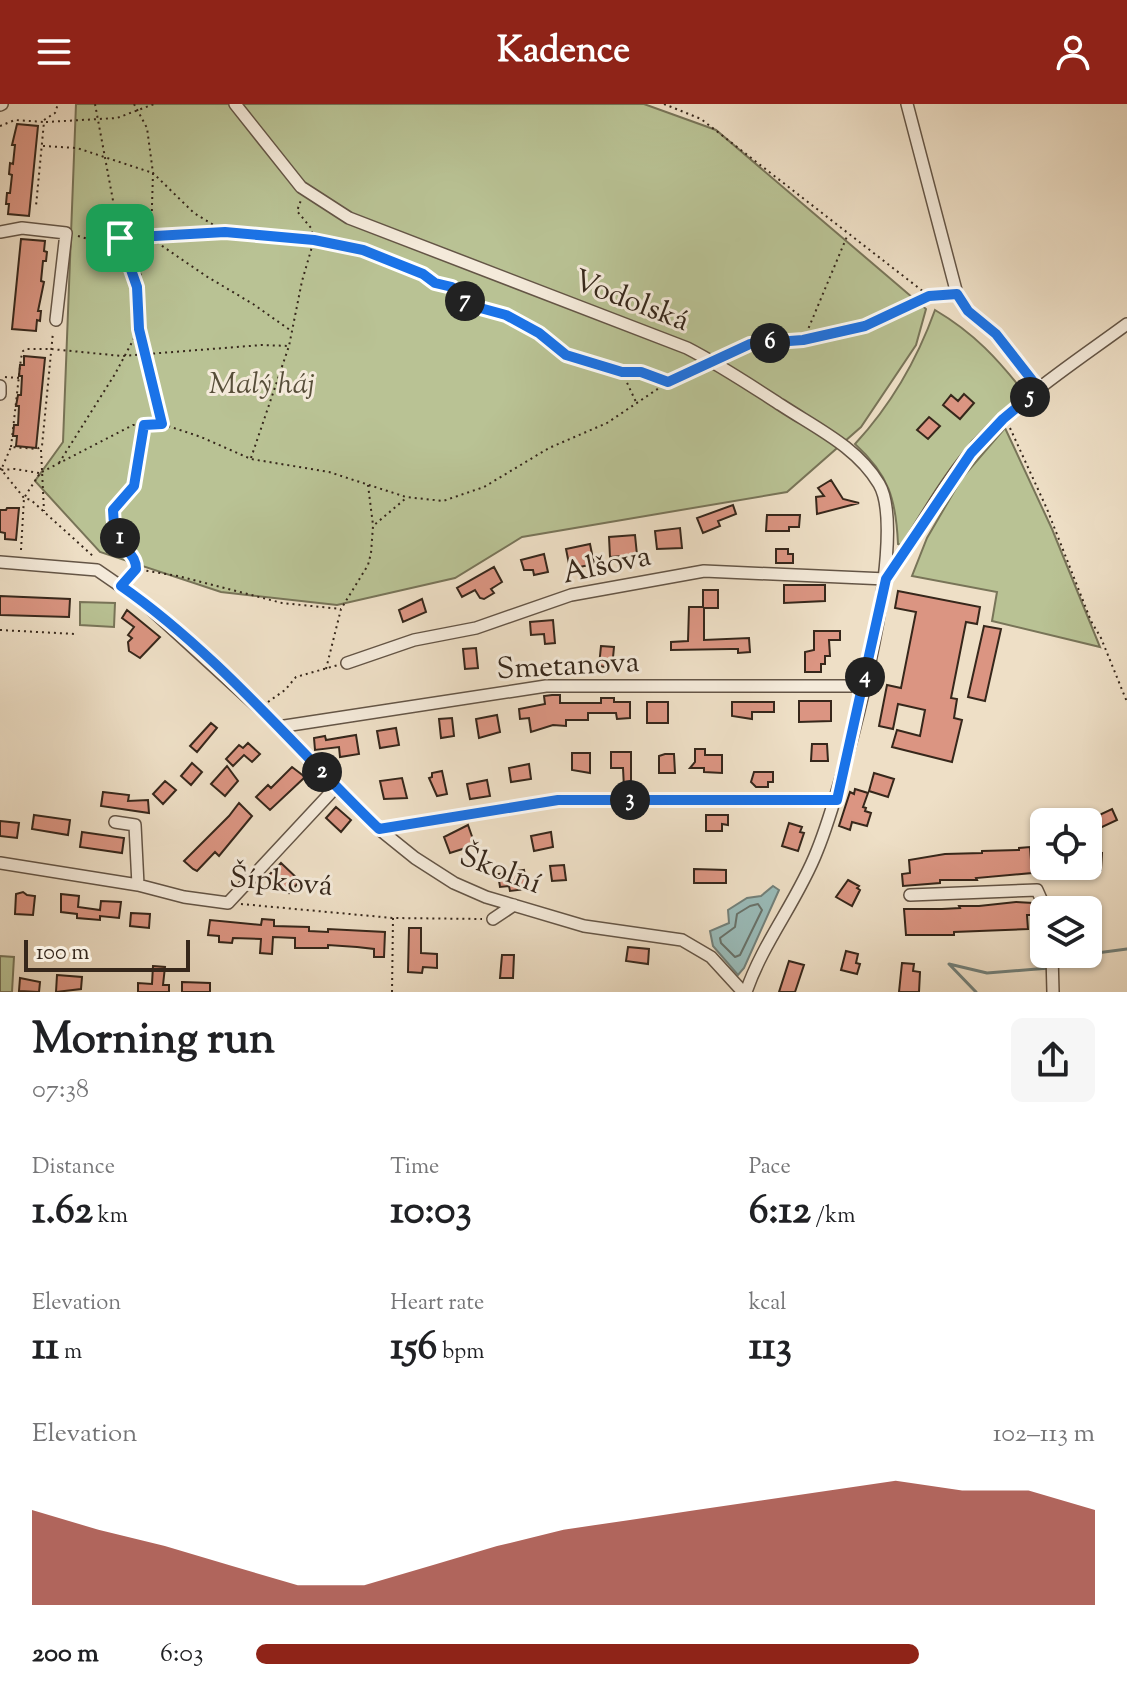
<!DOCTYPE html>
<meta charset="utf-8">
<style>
:root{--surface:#fff;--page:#f6f6f6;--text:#202124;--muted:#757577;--accent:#8f2418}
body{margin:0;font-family:"Sorts Mill Goudy",serif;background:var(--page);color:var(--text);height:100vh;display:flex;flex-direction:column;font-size:30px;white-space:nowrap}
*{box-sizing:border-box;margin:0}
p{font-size:26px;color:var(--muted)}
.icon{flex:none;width:44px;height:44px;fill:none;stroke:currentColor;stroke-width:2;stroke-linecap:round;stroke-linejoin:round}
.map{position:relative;height:888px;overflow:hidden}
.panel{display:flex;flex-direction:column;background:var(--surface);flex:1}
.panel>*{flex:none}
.tools{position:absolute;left:1030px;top:704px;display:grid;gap:16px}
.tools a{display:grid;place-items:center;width:72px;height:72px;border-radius:12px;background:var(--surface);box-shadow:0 2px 6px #0004;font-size:40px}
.scale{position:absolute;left:24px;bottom:20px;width:166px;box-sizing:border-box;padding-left:8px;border:4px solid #36271b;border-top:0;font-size:22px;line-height:28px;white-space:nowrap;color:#36271b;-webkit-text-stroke:6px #f4eada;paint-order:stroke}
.pin{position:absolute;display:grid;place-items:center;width:68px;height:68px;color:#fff;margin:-34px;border-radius:16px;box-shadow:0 4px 12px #0006}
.km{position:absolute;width:40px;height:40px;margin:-20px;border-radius:50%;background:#222;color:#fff;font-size:22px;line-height:40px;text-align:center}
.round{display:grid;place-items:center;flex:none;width:84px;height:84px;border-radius:12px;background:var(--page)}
.overview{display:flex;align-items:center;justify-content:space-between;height:136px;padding:0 32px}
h1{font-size:44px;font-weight:700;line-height:60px}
.metrics{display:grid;grid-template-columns:repeat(3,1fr);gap:12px;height:136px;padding:8px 32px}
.metrics div{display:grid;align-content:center}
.metrics b{font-size:40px;font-weight:700}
.metrics small{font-size:22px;font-weight:400}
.metrics p{font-size:22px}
.chart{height:224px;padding:16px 32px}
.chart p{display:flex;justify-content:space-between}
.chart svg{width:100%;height:144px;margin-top:8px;fill:var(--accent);opacity:.7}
ul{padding:0 32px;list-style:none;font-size:26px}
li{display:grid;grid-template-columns:128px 96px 1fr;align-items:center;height:60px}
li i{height:20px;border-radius:10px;background:var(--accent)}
header{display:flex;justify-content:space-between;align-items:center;height:104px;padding:0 32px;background:var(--accent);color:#fff;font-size:36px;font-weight:700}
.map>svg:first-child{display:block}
</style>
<header><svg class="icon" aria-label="menu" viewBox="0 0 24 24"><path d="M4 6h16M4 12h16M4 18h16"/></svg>Kadence<svg class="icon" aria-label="person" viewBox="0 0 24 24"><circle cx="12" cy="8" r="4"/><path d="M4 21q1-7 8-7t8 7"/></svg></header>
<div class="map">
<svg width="1127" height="888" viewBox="0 0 1127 888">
<rect width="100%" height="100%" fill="#eedfc6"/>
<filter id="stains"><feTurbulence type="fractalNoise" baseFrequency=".0025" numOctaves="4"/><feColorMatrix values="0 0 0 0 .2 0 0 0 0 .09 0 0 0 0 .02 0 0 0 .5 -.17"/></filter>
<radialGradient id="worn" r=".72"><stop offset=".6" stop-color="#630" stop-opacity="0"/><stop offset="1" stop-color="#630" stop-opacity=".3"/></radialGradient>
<!-- green -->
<path fill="#b9c294" stroke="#787458" stroke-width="2" d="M76,0h568l72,26 210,179 -10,36 -55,82 -74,65 -265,45 -67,41 -118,27 -116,-13 -121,-40 -65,-71 28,-39z
M935,206c39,23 63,49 91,85l-54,46 -34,49 -34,56 -6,-2c-2,-45 -9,-69 -43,-100 36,-39 62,-84 80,-134z
M1005,324l47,101 48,118 -108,-26 5,-29 -85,-16 15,-38 35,-60z
M80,498l35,1 -1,24 -34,-2z
M0,852l14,1 -2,35h-12z"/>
<!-- water -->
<path fill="#9abcba" stroke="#72807a" stroke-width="2" d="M773,782l6,4 -35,78 -6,7 -25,-29 -3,-15 19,-8 -1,-13 19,-12 14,-2z"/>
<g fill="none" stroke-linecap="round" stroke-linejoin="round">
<!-- shore -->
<path stroke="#68726a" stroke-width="2" d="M758,800l4,6 -22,45 -5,2 -14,-14 -1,-5 15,-11 2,-13 13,-8z"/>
<!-- stream -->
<path stroke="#72807a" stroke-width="3" d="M1058,861l31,-11 38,-5
M976,888l-27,-28 38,9 62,-5"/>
</g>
<!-- building -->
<path fill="#db9582" stroke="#36271b" stroke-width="2" d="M17,20l21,2 -9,90 -21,-2 1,-10h-3l1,-11h3l2,-18 -3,-1 1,-11 3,1 2,-19h-3z
M21,135l24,2 -1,10 3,1 -1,9h-3l-2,20 3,1 -6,29h3l-1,10 -3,-1 -1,11 -24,-2z
M24,252l21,2 -9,90 -20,-2 1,-10h-4l1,-11h4l1,-19h-3l2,-11h3l1,-19h-3l1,-11h4z
M964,290l10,9 -14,16 -17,-14 8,-10 7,6z
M929,313l11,9 -12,13 -11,-9z
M831,376l12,19 16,4 -42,11 -1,-17 8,-1 -6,-8z
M733,401l3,9 -18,7 2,5 -17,7 -6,-15z
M7,404h12l-3,32 -11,-1v-6l-5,-1v-22h6z
M767,411h33l-1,12h-10v4h-23z
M680,424l2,20 -25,1 -2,-18z
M635,431l2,20 -27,2 -1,-20z
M590,440l4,20 -24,5 -4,-20z
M776,445h12v5h5v9h-17z
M544,450l4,18 -14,3 -1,-5h-9l-3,-10z
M494,463l8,15 -11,7 3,4 -10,6 -4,-1 -5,-8 -13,7 -5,-9z
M784,481h41v16l-41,2z
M703,486h15v18h-14v32l45,-2 1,14 -12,1v-4h-7l-60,1v-8l17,-1 1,-34h14z
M898,487l82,16 -3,17 -11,-2 -15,76 6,1 -3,19 8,2 -10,42 -60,-15 5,-17 23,6 5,-26 -27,-6 -5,25 -14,-3 8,-41 14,3 15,-76 -21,-4z
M0,492l70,3 -1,18 -69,-2z
M422,495l4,13 -23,10 -4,-12z
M127,506l33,27 -20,21 -11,-7 -1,-9 4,-4 -4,-3 6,-8 -12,-9z
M553,516l2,23 -10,1 -1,-10 -13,1 -1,-13z
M984,522l17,3 -16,72 -17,-4z
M814,527h26v9h-11l1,16h-5v8h-4v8h-16v-20l9,-2z
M601,542l13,1 -2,21 -13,-2z
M476,544l2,20 -13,1 -2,-20z
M552,591h8v8h41v-5h13v4h16v16l-13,1 -1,-6h-28v7h-22v6l-13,-1 -22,7 -2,-14 -9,1 -1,-10 26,-5 -1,-8z
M799,597h32v20l-32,1z
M647,598h21v21h-21z
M732,598h42v10h-22v7l-20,-3z
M497,611l3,17 -21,6 -3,-19z
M452,614l2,18 -13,2 -2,-19z
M211,619l6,5 -20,24 -7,-6z
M396,624l3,17 -19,3 -3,-17z
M356,631l3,19 -19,3 -1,-10 -24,3 -1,-12 11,-2 1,4z
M248,639l12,11 -8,8 -8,-7 -11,11 -7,-7 13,-14 4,3z
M812,640h15l1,17h-17z
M695,645h10v6h17v18l-18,-1v-4h-14l5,-6z
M611,648h20v35l-7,1 -1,-20h-12z
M572,649h18v20l-18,-3z
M665,650h9l1,19h-16v-17z
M192,659l10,9 -11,13 -10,-9z
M529,660l2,15 -20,3 -2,-14z
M227,662l11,15 -13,15 -14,-12z
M292,663l13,10 -35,33 -14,-13 12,-12 3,3z
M442,667l5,23 -10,2 -8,-18 3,-1v-4z
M754,668h19v10h-5v5h-12l-5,-5z
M874,669l20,6 -6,18 -19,-6z
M402,674l5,20 -23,1 -4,-18z
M487,676l3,16 -20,3 -3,-15z
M165,677l11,9 -13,14 -10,-10z
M855,685l13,4 -5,14 3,1 -1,3 6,2 -4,13 -15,-4 -2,8 -11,-4 11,-34 4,2z
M103,688l26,3 -1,6 20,-1 1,13 -48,-7z
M239,699l13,13 -33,40 -4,-4 -18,19 -4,-2 -9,-8 45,-45z
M336,703l15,13 -10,12 -15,-14z
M1112,705l5,11 -17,8 -5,-11z
M34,711l36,5 -2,15 -36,-6z
M706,711h22v10l-6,-1v7h-16z
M0,717l19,2 -2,15 -17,-2z
M789,719l13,4 -2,5 4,1 -6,18 -16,-5z
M468,721l7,20 -25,8 -6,-16z
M82,728l42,6 -2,15 -42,-6z
M551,728l2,15 -19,4 -3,-15z
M1030,743l2,26 -56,5 1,2h-37v3l-37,3 -1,-12 8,-1 -1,-13 36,-6 37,-1v-2l37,-1v-2z
M1088,748l14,1 -1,17 -13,-1z
M281,759l19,18 -11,12 -8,-8 -4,4 -11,-11z
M564,761l2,15 -14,1 -2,-15z
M694,765l32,1v13h-32z
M524,766l3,19 -17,2 -1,-5 -9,1 -2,-13z
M848,776l11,6 -2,2 3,2 -8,16 -16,-9z
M23,788l4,3 8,1 -2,19 -18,-1 1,-20z
M61,790l18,2 -1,11 22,3 1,-9 20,1 -2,16 -19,-2v4l-23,-2v-4l-16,-2z
M1016,798l17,1 2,12h-8l1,14 -74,3v3h-48l-2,-26h38l18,-1 -1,-2h20z
M131,809l19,1 -1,14 -19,-2z
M262,815l12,1v6l35,1v4l19,1v-3l57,3 -1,25h-10v-8l-17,-2 -29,-2v3h-33v-10l-22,-1 -1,17 -12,-1 1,-14 -28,-1 -1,5 -13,-1v-6l-11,-1 2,-15 51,5z
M409,824h12v25l16,1v14l-14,-1 -1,6 -14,-1z
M628,843l21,2 -1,15 -22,-3z
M846,847l12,3 -2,9 4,1 -3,10 -16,-4z
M502,851h12l-1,23h-13z
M789,857l15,4 -9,27h-16z
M902,859l12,1 -1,7 7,1 -1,20h-20z
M153,862l12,1 -2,18h6v7h-31v-9l14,1z
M57,871l25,2 -1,12 -25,3z
M20,874l20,4 -1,10 -20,-1z
M182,878l28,1v9h-28z"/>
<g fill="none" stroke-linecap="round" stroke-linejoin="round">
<!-- minor casing -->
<g stroke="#645546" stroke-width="14">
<path id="minor" d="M235,0l66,83 48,31 338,130c33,17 63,37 94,57 35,23 76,42 98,79 32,54 -37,306 -62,367 -19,49 -54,91 -71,141
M907,0l50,190 11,17 28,23 43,55
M0,1l2,-1
M0,128l22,-4 44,5 -10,87
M0,282v8
M0,458l97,8 45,31 117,107 120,121 36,29 39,25 32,14 98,29 98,14 29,17 32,35
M886,475c29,-41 53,-89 85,-127 43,-51 103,-89 156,-128
M347,559l67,-23 62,-12 95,-33 133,-24 182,8
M278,623l268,-41h317
M115,718l20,3 3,60
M379,725l179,-29h279
M0,759l138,22 46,12 44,6 108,-116
M910,791l127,-5 9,20
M493,815l21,-14
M1052,850l1,38"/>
</g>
<!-- path -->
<path stroke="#36271b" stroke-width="2" stroke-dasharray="2 4" stroke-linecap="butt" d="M95,0l25,134 16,48
M134,0l13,24 6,45 41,40 31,19 89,8 49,10 60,24 12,9 17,4 10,13 11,6 33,9 33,18 27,22 22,9 34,8h19l26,10
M664,0l37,15 228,177 18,-1
M44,16l11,-7 3,-9
M46,18l71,-4 37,-14
M0,22l15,-6 29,2 -8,84
M43,42l34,2 76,25 -2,65 -14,49v24l2,18 23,94
M78,132l10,3 63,-1 72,-5
M152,135l54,37 47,28 37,26
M804,235l44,-105
M725,252l25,-12 53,-4 62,-14 64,-30
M622,268l14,30
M5,273l14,1
M1010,324l37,81 44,112 10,17 26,64
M11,343l10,-89 2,-7 3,-2h25l71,7 140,-11 27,1
M41,346l3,61
M251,354l38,-112 13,-65 12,-41 -3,-12 -14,-17 4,-11
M59,359l56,-89 23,-43
M0,364l24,30 7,2 63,57
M39,369l-24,-4 -14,1 10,-23 26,2 5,-3 11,-114
M368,381l5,40
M21,446l3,-52 16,-25 93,-48 29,-1 39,13 50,22 78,13 77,25 37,4 41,-14 65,-39 58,-25 61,-41 34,-15
M136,464c-1,-11 -8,-15 -13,-24 -7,-11 -10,-21 -10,-34l21,-24 10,-60
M127,475l9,-10 42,7 104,27 59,6
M0,526l76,4
M326,565l15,-60 27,-44 3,-12 2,-27 32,-27
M268,598l17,-12 11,-13 42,-12
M241,800l152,14 89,1
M392,888l1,-74"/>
<!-- minor -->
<use href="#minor" stroke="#f4eada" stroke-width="11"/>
</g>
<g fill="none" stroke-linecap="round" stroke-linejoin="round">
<!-- route casing -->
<g stroke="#fff" stroke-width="16">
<path id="route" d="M225,128l89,8 49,10 60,24 12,9 17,4 10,13 11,6 33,9 33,18 27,22 56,17h19l27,10 82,-38 53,-4 62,-14 64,-30 28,-2 11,17 28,23 43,55 -36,30 -32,34 -85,126 -49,221h-279l-179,29c-83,-80 -163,-177 -258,-243l15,-17c0,-12 -7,-15 -13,-24 -7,-11 -10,-22 -10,-35l21,-24 10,-61 18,-1 -23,-95 -2,-42 -17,-49z"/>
</g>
<!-- route -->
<use href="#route" stroke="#1a73e8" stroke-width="10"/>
</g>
<g text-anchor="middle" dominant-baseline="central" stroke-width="6" stroke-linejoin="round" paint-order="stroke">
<!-- street labels -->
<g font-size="30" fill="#36271b" stroke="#f4eada">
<text transform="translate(631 198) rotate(21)">Vodolská</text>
<text transform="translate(607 462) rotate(-12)">Alšova</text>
<text transform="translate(568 563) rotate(-3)">Smetanova</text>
<text transform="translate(500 767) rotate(21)">Školní</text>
<text transform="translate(281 779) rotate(5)">Šípková</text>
</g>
<!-- park labels -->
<g font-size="30" font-style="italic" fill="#574e39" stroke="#f4eada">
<text x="262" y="281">Malý háj</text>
</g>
</g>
<rect width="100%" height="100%" filter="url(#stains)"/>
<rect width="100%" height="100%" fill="url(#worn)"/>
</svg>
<div class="tools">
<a><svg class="icon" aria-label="locate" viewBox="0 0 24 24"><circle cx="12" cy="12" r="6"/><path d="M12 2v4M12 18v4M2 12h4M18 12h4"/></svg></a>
<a><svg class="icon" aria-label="layers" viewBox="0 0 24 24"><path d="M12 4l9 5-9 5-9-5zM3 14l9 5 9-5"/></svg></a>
</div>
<div class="scale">100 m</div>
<div class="pin" style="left:120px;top:134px;background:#1e9e55"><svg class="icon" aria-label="arrive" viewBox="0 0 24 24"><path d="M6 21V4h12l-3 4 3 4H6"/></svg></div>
<b class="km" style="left:120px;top:434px">1</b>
<b class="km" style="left:322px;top:668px">2</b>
<b class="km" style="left:630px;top:696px">3</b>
<b class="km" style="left:865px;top:573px">4</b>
<b class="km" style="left:1030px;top:293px">5</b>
<b class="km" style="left:770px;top:239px">6</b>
<b class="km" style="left:465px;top:197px">7</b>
</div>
<section class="panel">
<div class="overview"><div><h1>Morning run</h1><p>07:38</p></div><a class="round"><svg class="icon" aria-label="share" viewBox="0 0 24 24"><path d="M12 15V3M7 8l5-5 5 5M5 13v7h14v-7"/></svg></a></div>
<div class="metrics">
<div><p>Distance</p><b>1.62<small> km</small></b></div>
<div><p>Time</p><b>10:03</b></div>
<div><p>Pace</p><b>6:12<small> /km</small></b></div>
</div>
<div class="metrics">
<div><p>Elevation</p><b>11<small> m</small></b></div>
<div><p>Heart rate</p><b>156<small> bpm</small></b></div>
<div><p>kcal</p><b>113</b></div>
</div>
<div class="chart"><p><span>Elevation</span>102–113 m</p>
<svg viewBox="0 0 160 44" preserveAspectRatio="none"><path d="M0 44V15L10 21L20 26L30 32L40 38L50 38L60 32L70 26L80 21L90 18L100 15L110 12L120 9L130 6L140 9L150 9L160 15V44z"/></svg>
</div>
<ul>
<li><b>200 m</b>6:03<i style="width:79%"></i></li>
</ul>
</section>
